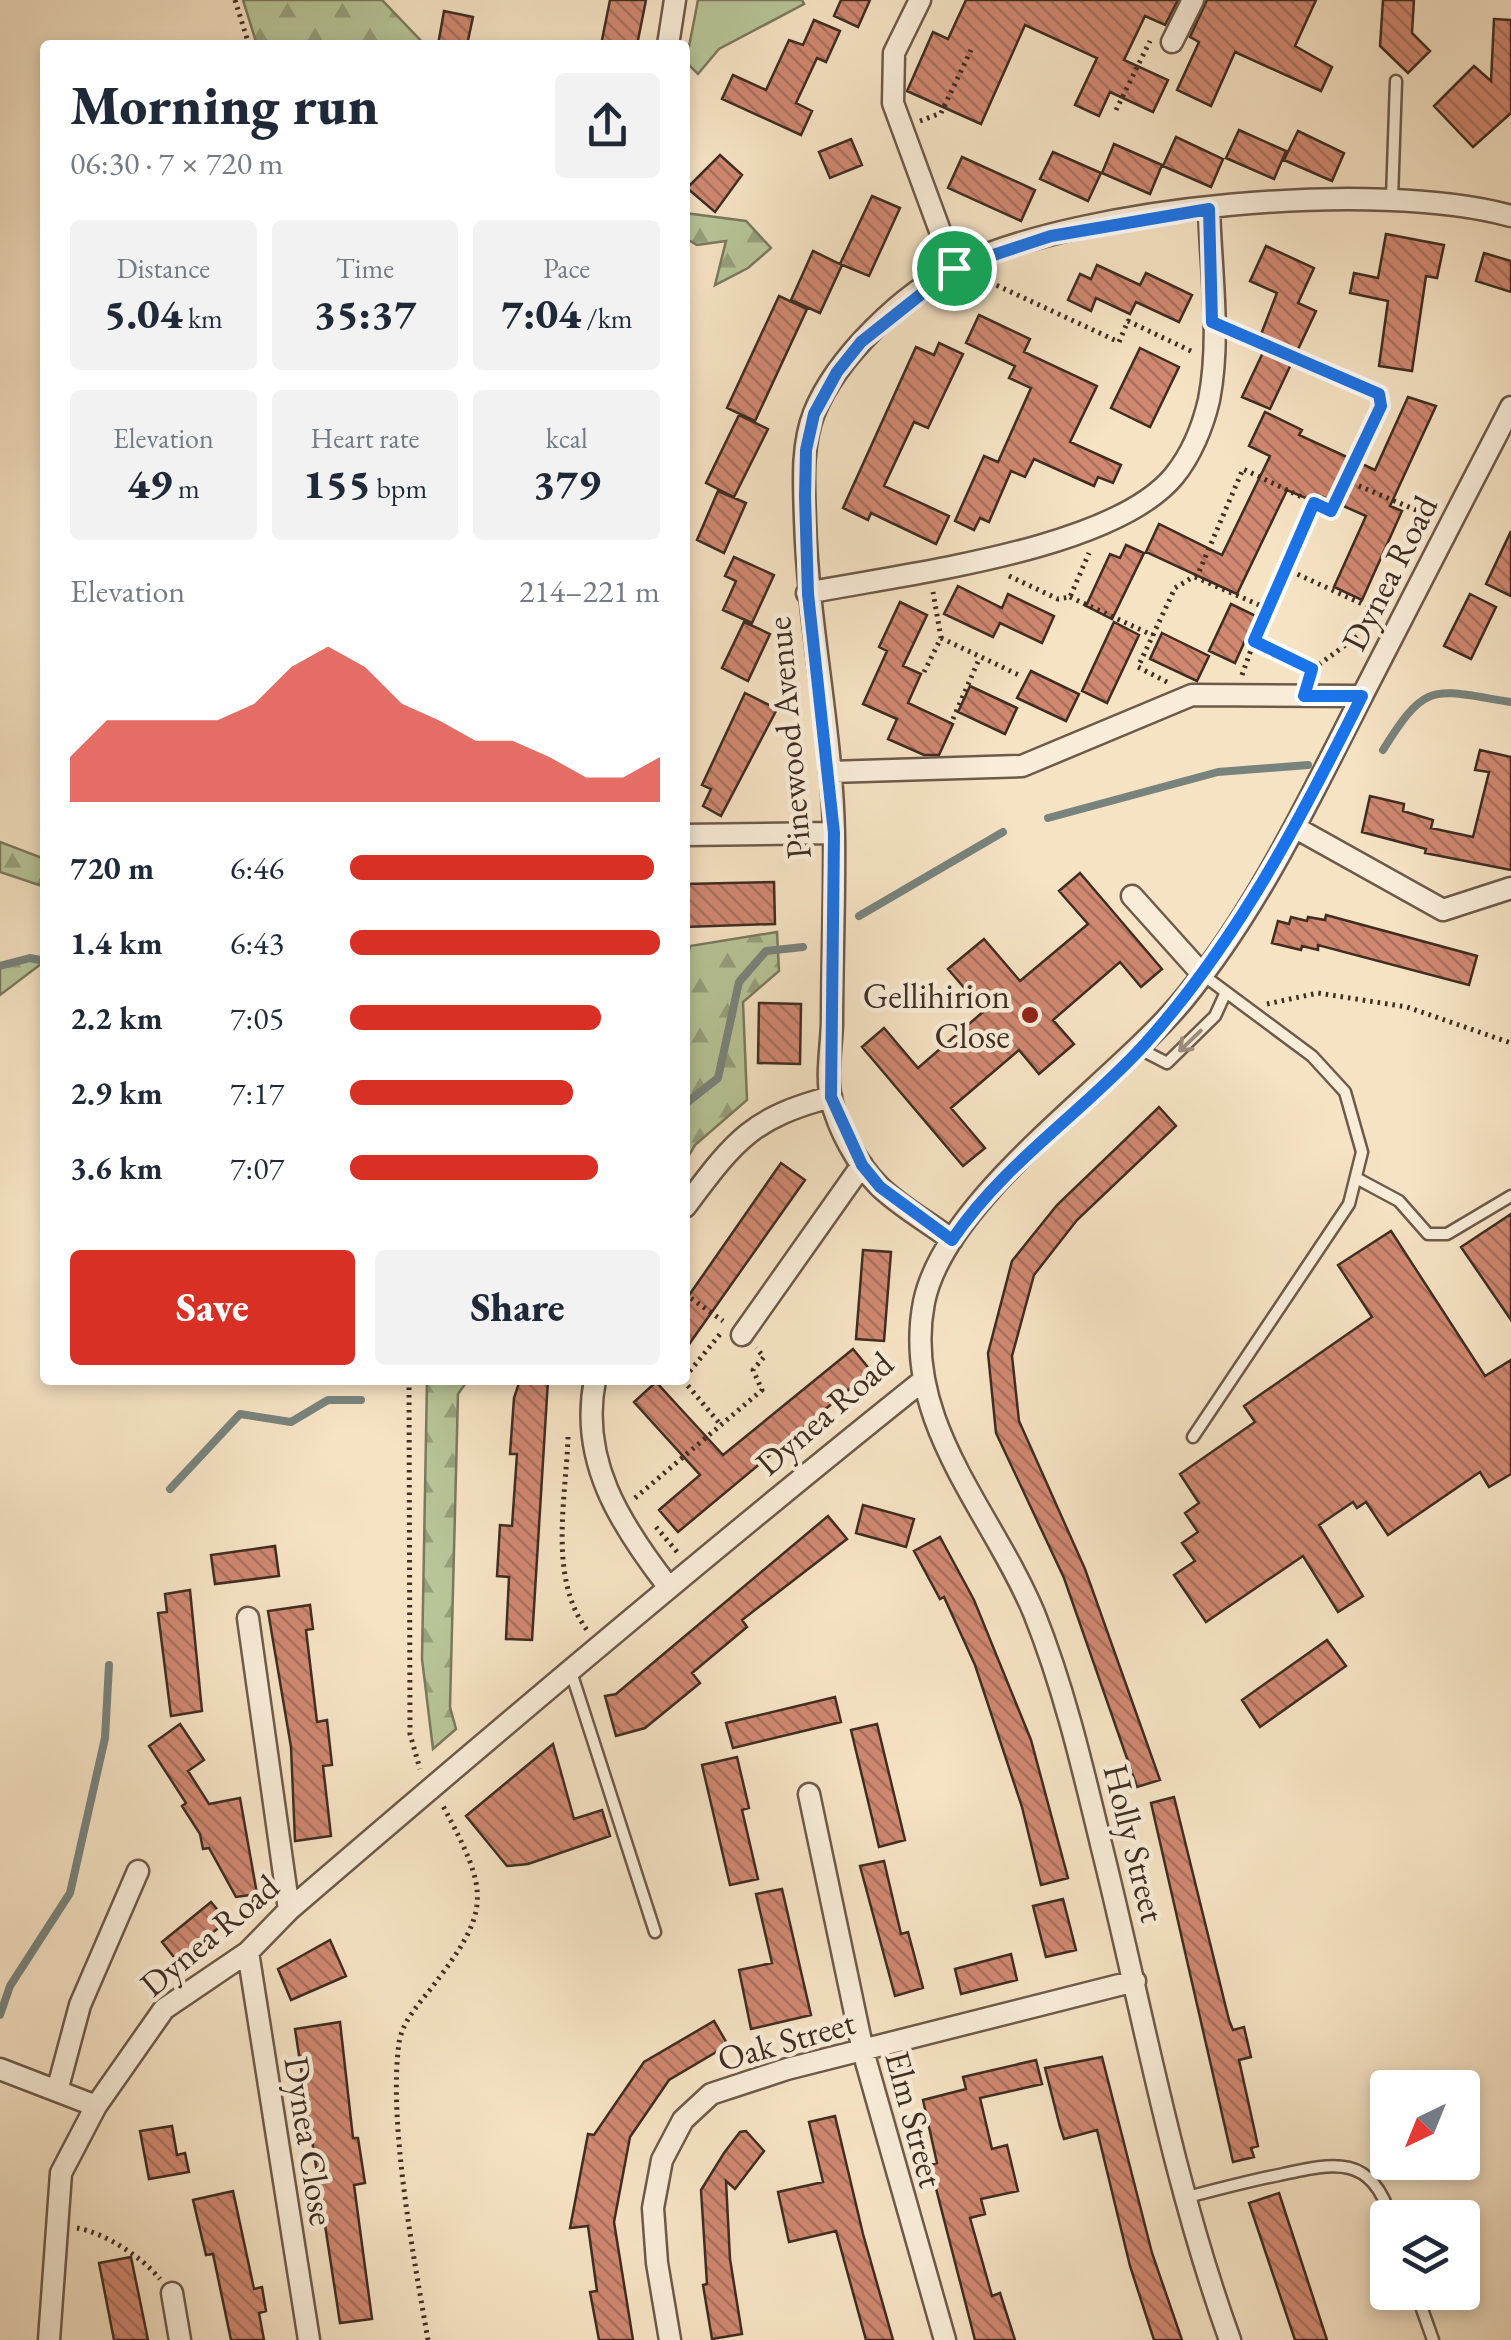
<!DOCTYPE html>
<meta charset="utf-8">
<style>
:root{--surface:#fff;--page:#f2f2f3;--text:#1f2937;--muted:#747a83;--accent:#d93025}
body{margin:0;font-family:"EB Garamond",serif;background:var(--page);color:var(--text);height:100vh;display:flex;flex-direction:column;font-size:38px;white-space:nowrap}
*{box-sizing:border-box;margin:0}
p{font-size:32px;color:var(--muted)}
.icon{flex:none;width:55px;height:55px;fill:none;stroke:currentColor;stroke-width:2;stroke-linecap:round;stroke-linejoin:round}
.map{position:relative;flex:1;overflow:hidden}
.details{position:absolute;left:40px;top:40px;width:650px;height:1345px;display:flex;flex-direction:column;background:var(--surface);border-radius:10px;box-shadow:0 5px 15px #0003}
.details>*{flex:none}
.needle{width:65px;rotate:223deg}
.controls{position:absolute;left:1370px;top:2070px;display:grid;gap:20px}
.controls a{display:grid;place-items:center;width:110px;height:110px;border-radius:10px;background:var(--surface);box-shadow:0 5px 15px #0003;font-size:50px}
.pin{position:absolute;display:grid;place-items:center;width:85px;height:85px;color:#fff;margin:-42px;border:5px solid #fff;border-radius:50%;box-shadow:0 2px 10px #0007}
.round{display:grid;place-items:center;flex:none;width:105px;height:105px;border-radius:10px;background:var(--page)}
.summary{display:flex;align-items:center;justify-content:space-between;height:170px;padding:0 30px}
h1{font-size:55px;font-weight:800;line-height:75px}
.stats{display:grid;grid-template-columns:repeat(3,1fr);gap:15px;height:170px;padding:10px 30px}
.stats div{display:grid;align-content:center;border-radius:10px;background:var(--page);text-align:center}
.stats b{font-size:42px;font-weight:800}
.stats small{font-size:28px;font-weight:400}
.stats p{font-size:28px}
.chart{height:280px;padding:20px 30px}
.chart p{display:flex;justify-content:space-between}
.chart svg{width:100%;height:180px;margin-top:10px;fill:var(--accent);opacity:.7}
.cta{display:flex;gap:20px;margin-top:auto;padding:20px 30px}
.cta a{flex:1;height:115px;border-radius:10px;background:var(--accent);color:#fff;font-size:40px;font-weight:800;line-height:115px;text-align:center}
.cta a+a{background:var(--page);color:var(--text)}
ul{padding:0 30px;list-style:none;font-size:32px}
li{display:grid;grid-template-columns:160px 120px 1fr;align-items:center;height:75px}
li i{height:25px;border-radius:12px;background:var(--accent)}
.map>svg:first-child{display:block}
</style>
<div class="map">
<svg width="1511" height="2340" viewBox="0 0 1511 2340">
<defs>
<pattern id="forest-firs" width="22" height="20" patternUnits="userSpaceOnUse" patternTransform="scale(2.5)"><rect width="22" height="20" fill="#b7c598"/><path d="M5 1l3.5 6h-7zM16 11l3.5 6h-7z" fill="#96a07c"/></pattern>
<pattern id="building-back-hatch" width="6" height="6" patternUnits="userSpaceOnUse" patternTransform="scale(2.5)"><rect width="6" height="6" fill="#d08871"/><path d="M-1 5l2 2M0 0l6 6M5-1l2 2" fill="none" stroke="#aa705c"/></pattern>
</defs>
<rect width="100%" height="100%" fill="#f6e3c4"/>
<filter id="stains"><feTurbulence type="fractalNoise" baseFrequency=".002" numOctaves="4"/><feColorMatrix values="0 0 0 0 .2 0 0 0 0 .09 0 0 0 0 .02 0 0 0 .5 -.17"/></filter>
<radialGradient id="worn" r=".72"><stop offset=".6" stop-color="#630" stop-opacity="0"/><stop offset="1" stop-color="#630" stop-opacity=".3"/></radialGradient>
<!-- forest -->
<path fill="url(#forest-firs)" stroke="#7b795d" stroke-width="2.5" d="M243,0h139l43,45h-168z
M685,213l61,8 25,27 -23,20 -33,17 11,-44 -29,4 -12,-7z
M0,842l45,17v28l-45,-15z
M777,932l2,39 -36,31 4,98 -52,45 -10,17v-191l5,-25z
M30,958l15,3 -45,34v-29z
M427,1380h41l-10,14 -8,313 6,22 -23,20 -11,-90z"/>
<!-- green -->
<path fill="#b7c598" stroke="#7b795d" stroke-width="2.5" d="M698,0h104l2,4 -85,45 -21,25 -12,-12z"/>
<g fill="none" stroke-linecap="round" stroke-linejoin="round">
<!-- stream -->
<path stroke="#78837d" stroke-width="8" d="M1383,750c44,-71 50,-60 128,-48
M1048,818l170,-46 90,-7
M859,916l144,-84
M0,966l30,-8 15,3
M685,1104l33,-26 21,-96 27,-31 37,-4
M170,1489l70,-75 51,8 37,-22h33
M0,2015l10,-29 60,-93 35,-155 4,-73"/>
</g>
<!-- building -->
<path fill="url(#building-back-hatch)" stroke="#3f2d22" stroke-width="2.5" d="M610,0h36l-9,45h-36z
M841,0h29l-12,27 -24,-11z
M966,0h212l-13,25 -20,-9 -21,44 44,20 -15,32 -43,-20 -11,24 -24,-11 22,-47 -72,-33 -44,99 -74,-33 26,-59 15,7z
M1207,0h109l-21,46 37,21 -11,24 -86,-39 -24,54 -34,-16 22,-48 -9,-5z
M1383,0h31l-2,33 18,18 -22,22 -28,-27z
M444,11l29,6 -6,28h-29z
M1494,19l17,1v93l-38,34 -39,-41 40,-40 17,15z
M814,20l26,11 -14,31 -9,-4 -21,45 16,8 -11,24 -79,-36 11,-24 33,15 23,-50 14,5z
M1239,130l47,21 -12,28 -48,-21z
M1298,131l46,22 -12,28 -48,-21z
M1176,137l47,22 -12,28 -48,-21z
M851,139l11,26 -32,13 -11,-26z
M1114,144l48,21 -12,29 -48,-21z
M1053,152l48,21 -13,28 -48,-22z
M720,155l22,20 -27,37 -28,-24z
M962,157l73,33 -14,31 -73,-33z
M872,196l28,12 -31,68 -29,-12z
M1386,234l58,11 -7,33 -11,-2 -14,95 -33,-5 9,-65 -38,-8 4,-20 24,5z
M1266,246l48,22 -16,35 18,8 -46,98 -28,-12 24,-51 -8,-4 19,-49 -27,-12z
M813,251l29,14 -22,48 -29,-13z
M1484,253l27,8v31l-35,-11z
M1097,265l43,20 6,-12 46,22 -13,27 -43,-20 -6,12 -34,-16 -5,13 -23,-11 12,-26 11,5z
M779,296l28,13 -52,112 -28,-13z
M979,315l51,24 -6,13 73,34 -27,56 51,23 -8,18 -15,-6 -4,9 -60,-27 -9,18 -14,-6 -22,51 -9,-4 -6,12 -19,-9 29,-65 14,6 33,-74 -22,-10 6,-12 -49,-23z
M939,343l24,11 -35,74 -14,-6 -30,64 65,30 -13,28 -65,-31 -3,7 -25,-12 73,-161 18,8z
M1140,348l39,19 -29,60 -39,-19z
M1408,397l28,9 -46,100 12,5 -40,89 -28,-13 32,-71 -43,-19 -3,7 -33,-14 -50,104 -91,-42 13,-28 63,31 48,-99 -21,-10 16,-34 37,18 -3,5 76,35z
M739,415l29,14 -34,68 -28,-14z
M718,491l28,12 -22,50 -27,-13z
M1511,531v65l-25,-12z
M1126,545l18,8 -32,66 -26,-13 24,-52 10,4z
M734,557l40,18 -22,48 -29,-13 13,-29 -11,-5z
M958,586l44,22 6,-14 46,22 -12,27 -42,-20 -7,14 -49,-23z
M1470,594l26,13 -25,52 -27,-13z
M900,602l27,13 -24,51 18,8 -13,29 45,21 -14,31h-15l-36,-16 9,-20 -34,-15 24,-53 -8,-4z
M1231,604l25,12 -21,47 -26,-12z
M744,622l26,12 -22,47 -26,-13z
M1114,622l25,13 -32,68 -25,-12z
M1162,633l47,23 -12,25 -47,-22z
M1031,671l48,23 -13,27 -49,-23z
M970,686l47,22 -12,26 -47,-22z
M745,693l32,16 -56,107 -18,-10 8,-17 -9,-4z
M1480,750l31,7v113l-86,-17 1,-4 -64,-17 8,-36 34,8 -1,7 30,9 -2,8 42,9 16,-65 -14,-2z
M1080,873l82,96 -21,18 -21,-25 -67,58 21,24 -35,30 -20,-24 -68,58 34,40 -22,18 -101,-119 22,-19 34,40 66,-57 -36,-42 36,-30 36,42 68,-57 -29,-33z
M774,882l1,42 -90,3v-43z
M1326,915l151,41 -8,29 -151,-40v5l-16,-4 -1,4 -29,-7 6,-22 11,3 2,-7 16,4 1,-4 17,3z
M759,1003l42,1 -1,60 -42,-1z
M1159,1107l17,19 -99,94 -43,55 -22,81 7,65 66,148 75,211 -23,7 -73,-209 -68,-145 -8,-80 24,-92 45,-56z
M781,1163l24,17 -120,170v-49z
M1511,1214v106l-50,-73z
M1391,1231l94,145 26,-16v114l-22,13 -9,-15 -92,63 -22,-33 -9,6 -4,-6 -34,23 44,71 -25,16 -35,-56 -97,66 -32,-47 21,-14 -13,-18 16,-11 -13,-19 14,-10 -19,-29 75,-52 -11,-16 128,-89 -34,-52z
M863,1250l28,2 -7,89 -28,-2z
M853,1349l18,22 -193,161 -19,-22 41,-35 -66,-73 22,-20 67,73z
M520,1380h28l-16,260 -26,-1 3,-62 -12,-1 3,-51 12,1 5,-72h-7l4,-56z
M863,1505l51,14 -8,28 -50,-14z
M828,1516l19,23 -105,81 5,7 -55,46 8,10 -55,45 -29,8 -11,-40 11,-2z
M940,1537l34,63 57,140 37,138 -27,7 -19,-78 -47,-142 -31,-68 -4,2 -26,-48z
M275,1546l4,30 -64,8 -4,-29z
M190,1590l12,121 -31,5 -13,-103 9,-1 -2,-18z
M310,1605l3,24 -7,1 11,92 10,-2 5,45 -9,1 8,70 -36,5 -4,-94 -23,-136z
M1327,1640l19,26 -86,61 -18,-27z
M835,1697l6,25 -108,26 -7,-25z
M180,1724l24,36 -16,11 21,33 31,-6 17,96 -21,3 -27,-49 -6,1 -3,-15 -18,-28 4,-3 -37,-57z
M877,1724l28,116 -26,7 -28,-117z
M553,1744l21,75 28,-9 8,26 -82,28 -21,2 -41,-50z
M737,1757l12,51 -7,2 16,69 -28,6 -28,-120z
M1174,1797l55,223 4,10 11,-3 7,30 -12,3 19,86 -7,2 3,9 -21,5 -82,-359z
M884,1861l17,73 7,-2 15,56 -28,8 -35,-130z
M782,1889l29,126 -60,14 -12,-59 33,-7 -16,-69z
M1063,1899l13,51 -30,7 -13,-51z
M211,1902l16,19 -50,40 -15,-19z
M330,1940l16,36 -55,24 -13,-31z
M1011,1954l6,26 -56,14 -6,-25z
M714,2021l14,24 -59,35 -39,57 -16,85 19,118h-34l-9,-48 7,-1 -9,-65 -18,2 18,-94 6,1 50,-73z
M340,2022l13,116h5l7,45 -11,2 18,134 -32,4 -45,-294z
M1102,2057l50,196 30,87h-28l-24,-74 -33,-136 -33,9 -4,-12 -15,-59z
M1036,2060l6,24 -62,14 12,51 15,-4 11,46 -37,8 4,15 -15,4 22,78 8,-3 15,47h-40l-45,-175 7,-2 -14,-63 43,-11 -3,-12z
M835,2116l28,118 30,106h-27l-30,-109 -47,11 -11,-50 45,-10 -14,-60z
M172,2126l5,29 8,-2 4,19 -40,7 -9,-48z
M746,2131l18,20 -29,38 -9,-8 4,78 12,75 -30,5 -9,-54 4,-1 -6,-94 23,-37 16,-21z
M233,2191l21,98 8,-2 4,24 -7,2 5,27h-33l-18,-86 -7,1 -13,-55z
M1279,2193l48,147h-32l-46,-137z
M131,2257l17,83h-34l-15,-77z"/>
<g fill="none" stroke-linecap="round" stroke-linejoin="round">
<!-- lane casing -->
<g stroke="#6d5a4a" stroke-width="15">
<path id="lane" d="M1392,198l4,-117
M1140,1049l27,14 48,-47 11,-24
M1358,1179l41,22 29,33h19l64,-38
M1193,1437l156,-233 13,-52 -17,-60 -33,-36 -109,-81
M571,1672l84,260
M1188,2197c30,-8 61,-16 91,-22 54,-12 92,-22 112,43
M1416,2292l17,48"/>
</g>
<!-- street casing -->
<g stroke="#6d5a4a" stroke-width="25">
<path id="street" d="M920,0l-26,53 -1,50 61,166
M1172,42l21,-42
M668,45l7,-45
M807,593c95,-19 305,-42 367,-117 17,-21 29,-50 35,-76 12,-61 2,-129 0,-191
M830,772l192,-6 170,-71 169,1
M1296,828l147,82 68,-22
M685,835l149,-2
M1132,896l71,79
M685,1207c49,-65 65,-89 146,-110
M952,1240c-24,-18 -53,-34 -73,-54 -22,-22 -41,-57 -48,-87 -5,-22 0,-52 1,-75 0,-63 3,-127 2,-190 -2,-105 -26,-209 -29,-314 -1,-35 -4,-74 9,-107 22,-55 89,-120 143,-146 126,-61 419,-88 554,-51
M742,1335l120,-170
M595,1380c-16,80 25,144 72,205
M248,1618l41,292
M809,1794l54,257 82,289
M248,1952l61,388
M0,2069l96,37
M57,2091l23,-86 58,-134
M172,2293l8,47
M49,2340l12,-167 35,-67 68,-97 84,-57 41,-42c208,-179 417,-356 632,-528
M670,2340l-13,-77 -4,-55 9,-48 21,-40 28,-26 76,-25 348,-88
M1230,2340c-58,-160 -88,-332 -129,-496 -19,-79 -37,-156 -67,-231 -43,-103 -133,-192 -110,-311 22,-106 189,-217 260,-303 74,-91 124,-197 177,-301 49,-97 100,-194 150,-291"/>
</g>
<!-- path -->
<path stroke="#3f2d22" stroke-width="5" stroke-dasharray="2.5 5" stroke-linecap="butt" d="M235,0l14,45
M1116,110l34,-69
M920,121l21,-8 30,-63
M983,279l136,63 9,-21 65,31
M1345,480l85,36
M1284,568l87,40
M1009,576l49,23 12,-2 19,-44
M1195,577l71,31 47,-105
M1070,597l82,38
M941,638l80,38
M1254,641l59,28 -3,7
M1313,669l46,-34
M924,672l17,-34 -8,-46
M1242,675l24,-67
M1167,682l-29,-15 37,-79 23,-14 45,-105 88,42 50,-105 -2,-12 -144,-62
M953,719l27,-62
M1267,1004l51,-11 89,14 104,36
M685,1294l38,27
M685,1377l36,-44
M409,1380l1,354 10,35
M683,1380l38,45
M568,1437c-2,62 -20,141 19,193
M635,1498l127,-108 -9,-20 11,-13 -8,-9
M656,1527l22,26
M77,2228c28,5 65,29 83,51
M428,2340c-14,-81 -40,-218 -29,-297 3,-20 18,-37 30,-52 63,-81 61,-97 14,-185"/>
<!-- lane -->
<use href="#lane" stroke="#f9edd9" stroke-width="10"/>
<!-- street -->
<use href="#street" stroke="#f9edd9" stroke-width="20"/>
</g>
<!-- one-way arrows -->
<defs><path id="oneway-shaft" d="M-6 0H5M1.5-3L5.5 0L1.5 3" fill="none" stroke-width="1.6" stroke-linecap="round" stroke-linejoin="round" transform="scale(2.5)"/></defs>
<use stroke="#9c8d7e" href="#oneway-shaft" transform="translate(1190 1041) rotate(136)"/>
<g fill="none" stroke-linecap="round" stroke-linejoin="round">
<!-- route casing -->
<g stroke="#fff" stroke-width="20">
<path id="route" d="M1209,209l3,113 167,72 2,12 -50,105 -17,-8 -60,138 58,28 -8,27h58c-62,124 -125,246 -218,349 -62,68 -140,118 -192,195l-72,-53 -18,-22 -31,-68 3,-264 -26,-239 -3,-98 1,-46 8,-36 23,-42 24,-30 93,-74 97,-32z"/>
</g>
<!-- route -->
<use href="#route" stroke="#1a73e8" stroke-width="12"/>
</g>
<!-- markers -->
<circle fill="#8f2418" stroke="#f9edd9" stroke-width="4" cx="1030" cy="1015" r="10"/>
<g text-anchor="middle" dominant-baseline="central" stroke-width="9" stroke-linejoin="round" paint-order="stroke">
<!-- street labels -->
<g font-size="35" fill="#3f2d22" stroke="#f9edd9">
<text transform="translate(1389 573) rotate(-63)">Dynea Road</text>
<text transform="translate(788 738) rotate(-95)">Pinewood Avenue</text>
<text transform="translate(824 1413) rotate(-41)">Dynea Road</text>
<text transform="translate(1135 1843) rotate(76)">Holly Street</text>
<text transform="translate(209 1935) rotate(-40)">Dynea Road</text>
<text transform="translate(786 2040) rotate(-16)">Oak Street</text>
<text transform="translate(915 2119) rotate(75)">Elm Street</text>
<text transform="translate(310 2141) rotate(81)">Dynea Close</text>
</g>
<!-- poi labels -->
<g font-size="35" fill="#3f2d22" stroke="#f9edd9" text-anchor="end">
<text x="1010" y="995">Gellihirion<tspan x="1010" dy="40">Close</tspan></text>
</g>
</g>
<rect width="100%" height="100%" filter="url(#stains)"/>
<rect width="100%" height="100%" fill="url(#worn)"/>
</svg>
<div class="controls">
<a><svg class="needle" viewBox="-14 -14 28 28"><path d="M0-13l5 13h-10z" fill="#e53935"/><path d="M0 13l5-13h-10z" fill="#747a83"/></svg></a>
<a><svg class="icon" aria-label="layers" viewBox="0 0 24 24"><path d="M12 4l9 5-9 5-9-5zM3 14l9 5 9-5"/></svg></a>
</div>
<div class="pin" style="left:954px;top:268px;background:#1e9e55"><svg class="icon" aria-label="arrive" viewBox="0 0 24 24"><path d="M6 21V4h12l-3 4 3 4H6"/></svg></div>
<section class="details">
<div class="summary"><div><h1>Morning run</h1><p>06:30 · 7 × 720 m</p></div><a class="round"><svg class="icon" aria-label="share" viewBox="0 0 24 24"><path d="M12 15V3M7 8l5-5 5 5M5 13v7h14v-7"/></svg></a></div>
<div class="stats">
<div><p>Distance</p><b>5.04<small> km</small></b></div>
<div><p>Time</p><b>35:37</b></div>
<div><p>Pace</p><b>7:04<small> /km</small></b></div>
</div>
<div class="stats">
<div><p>Elevation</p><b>49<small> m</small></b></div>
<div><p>Heart rate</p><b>155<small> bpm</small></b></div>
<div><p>kcal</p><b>379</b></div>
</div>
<div class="chart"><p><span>Elevation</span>214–221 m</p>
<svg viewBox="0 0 160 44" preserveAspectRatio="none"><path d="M0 44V33L10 24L20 24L30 24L40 24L50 20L60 11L70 6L80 11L90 20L100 24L110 29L120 29L130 33L140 38L150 38L160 33V44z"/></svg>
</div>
<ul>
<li><b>720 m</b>6:46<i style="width:98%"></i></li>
<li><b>1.4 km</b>6:43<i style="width:100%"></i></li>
<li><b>2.2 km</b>7:05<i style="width:81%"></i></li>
<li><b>2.9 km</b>7:17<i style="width:72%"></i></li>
<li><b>3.6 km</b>7:07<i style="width:80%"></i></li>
</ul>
<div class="cta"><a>Save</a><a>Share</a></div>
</section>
</div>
